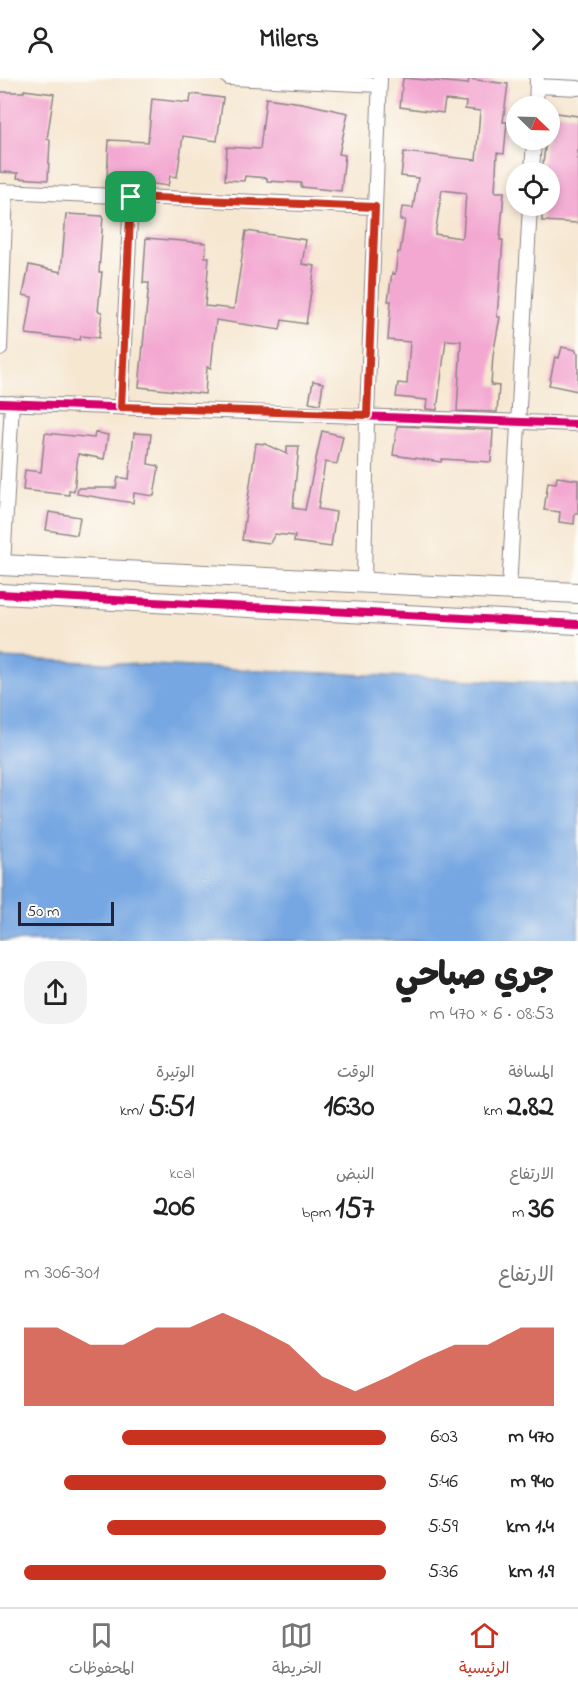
<!DOCTYPE html>
<html lang="ar">
<meta charset="utf-8">
<style>
:root{--surface:#fff;--page:#f2f2f2;--text:#222;--muted:#767676;--line:#e0e0e0;--accent:#c8321e}
body{margin:0;font-family:"Indie Flower","Playpen Sans Arabic",sans-serif;background:var(--page);color:var(--text);direction:rtl;height:100vh;display:flex;flex-direction:column;font-size:22px;white-space:nowrap}
*{box-sizing:border-box;margin:0}
p{font-size:20px;color:var(--muted)}
.icon{flex:none;width:33px;height:33px;fill:none;stroke:currentColor;stroke-width:2;stroke-linecap:round;stroke-linejoin:round}
.map{position:relative;height:863px;overflow:hidden;direction:ltr}
.sheet{display:flex;flex-direction:column;background:var(--surface);flex:1}
.sheet>*{flex:none}
.needle{width:39px;rotate:113deg}
.controls{position:absolute;left:506px;top:18px;display:grid;gap:12px}
.controls a{display:grid;place-items:center;width:54px;height:54px;border-radius:50%;background:var(--surface);box-shadow:0 3px 9px #0003;font-size:30px}
.scale{position:absolute;left:18px;bottom:15px;width:96px;box-sizing:border-box;padding-left:6px;border:3px solid #22223b;border-top:0;font-size:16px;line-height:21px;white-space:nowrap;color:#22223b;-webkit-text-stroke:4px #fdfcf7;paint-order:stroke}
.pin{position:absolute;display:grid;place-items:center;width:51px;height:51px;color:#fff;margin:-26px;border-radius:12px;box-shadow:0 3px 9px #0006}
.round{display:grid;place-items:center;flex:none;width:63px;height:63px;border-radius:24px;background:var(--page)}
.overview{display:flex;align-items:center;justify-content:space-between;height:102px;padding:0 24px}
h1{font-size:33px;font-weight:800;line-height:45px}
.figures{display:grid;grid-template-columns:repeat(3,1fr);gap:9px;height:102px;padding:6px 24px}
.figures div{display:grid;align-content:center}
.figures b{font-size:30px;font-weight:800}
.figures small{font-size:16px;font-weight:400}
.figures p{font-size:16px}
.chart{height:168px;padding:12px 24px}
.chart p{display:flex;justify-content:space-between}
.chart svg{width:100%;height:108px;margin-top:6px;fill:var(--accent);opacity:.7}
ul{padding:0 24px;list-style:none;font-size:20px}
li{display:grid;grid-template-columns:96px 72px 1fr;align-items:center;height:45px}
li i{height:15px;border-radius:8px;background:var(--accent)}
header{display:flex;justify-content:space-between;align-items:center;height:78px;padding:0 24px;background:var(--surface);font-size:27px;font-weight:800}
.tabs{display:flex;justify-content:space-around;align-items:center;height:84px;border-top:2px solid var(--line);background:var(--surface);font-size:16px;color:var(--muted)}
.tabs a{display:grid;justify-items:center;gap:3px}
.tabs .selected{color:var(--accent)}
.map>svg:first-child{display:block}
</style>
<header><svg class="icon" aria-label="forward" viewBox="0 0 24 24"><path d="M9 5l7 7-7 7"/></svg>Milers<svg class="icon" aria-label="person" viewBox="0 0 24 24"><circle cx="12" cy="8" r="4"/><path d="M4 21q1-7 8-7t8 7"/></svg></header>
<div class="map">
<svg width="578" height="863" viewBox="0 0 578 863">
<rect width="100%" height="100%" fill="#fdfcf7"/>
<filter id="ink" filterUnits="userSpaceOnUse"><feTurbulence type="fractalNoise" baseFrequency=".0167" numOctaves="2"/><feDisplacementMap in="SourceGraphic" scale="12" xChannelSelector="R" yChannelSelector="G"/><feConvolveMatrix kernelMatrix="1 2 1 2 8 2 1 2 1" color-interpolation-filters="sRGB"/></filter>
<filter id="wash" filterUnits="userSpaceOnUse"><feTurbulence type="fractalNoise" baseFrequency=".008" numOctaves="4" result="noise"/><feDisplacementMap in="SourceGraphic" scale="24" xChannelSelector="R" yChannelSelector="G"/><feGaussianBlur stdDeviation="1.35" result="paint"/><feColorMatrix in="noise" values="0 0 0 0 0 0 0 0 0 0 0 0 0 0 0 0 0 1.4 0 .05"/><feComposite in="paint" operator="in"/></filter>
<g filter="url(#wash)">
<rect width="100%" height="100%" fill="#f6e7d1"/>
<!-- water -->
<path fill="#77a7e2" stroke="#4c648e" stroke-width="1.5" d="M0,580l578,27v256h-578z"/>
<g id="blocks">
<!-- building -->
<path fill="#f3a8d1" fill-rule="evenodd" d="M403,0l65,6 1,-5 39,5 -5,38h4l-3,32 -7,-1 -2,39h9l-4,48h3l-6,77h3l-7,38 -2,30 8,1 -2,26 -40,-1 4,-70 -15,-1 -9,70 -11,-1 1,-9 -31,-3 2,-14 9,1 3,-42 -22,-2 3,-39h-3l4,-28 3,1 3,-22h2l5,-32h-5l2,-13 11,1 5,-30 -17,-2 3,-24 72,8 4,-49 -15,-2 1,-7 -21,-2 -2,13 -43,-6zM442,112l24,3 -3,43 -2,2 -26,-4z
M24,12l30,4 -7,45 3,1 -2,40 -31,-2 1,-5 -18,-1v-80h24z
M191,16l32,4 -6,43 -34,-5 -6,41 -7,-1 -2,10 -21,-3 1,-3 -41,-2 2,-38 39,2 4,-43 38,4z
M266,20l36,5 46,10 -9,41 6,1 -4,36 -40,-4v-4l-34,-2v-3l-22,-2 -1,5 -19,-1 2,-33 33,2z
M549,34l29,4v107l-36,-2v-15h7v-34h-7l4,-32h3z
M66,136l37,2 -4,56h3l-4,39 4,1 -3,26 -18,-2 -1,4 -54,-6 6,-37 -9,-2 6,-30 32,7z
M246,153l60,9 -4,24 13,2 -9,58 -24,-4 -2,10 -64,-10 -5,48 -4,-1 -2,27 -66,-7 10,-104h-6l3,-45 60,5 -1,14h4l-4,49 29,3z
M562,269l14,3v2l2,1v38l-29,-6 6,-28 4,1z
M313,303l10,2 -3,21 -11,-2z
M397,348l96,4 -2,32 -49,-3 -1,3 -48,-7z
M322,353l21,5 -6,28 -12,-2 -7,47 18,3 -5,35 -37,-5 1,-6 -20,-2 -5,9 -28,-3 14,-97 9,1 22,10v-8h12l-6,62 12,2z
M95,354l13,3 -4,24 -26,-5 -4,37 -5,-1v5l-46,-5 2,-20 16,2 4,-39 49,5z
M134,355l17,1 -3,30 11,2 -5,30 -20,-3 -1,10 -56,-9 1,-6h38l2,-11 11,2z
M557,399l21,3v33h-3l-1,11 -15,-2 1,-10 -16,-2 4,-28 8,1z
M49,434l31,5 -3,18 -31,-5z"/>
</g>
</g>
<g filter="url(#ink)">
<use href="#blocks" fill-opacity="0" stroke="#8c8486" stroke-width="1.5"/>
<g fill="none" stroke-linecap="round" stroke-linejoin="round">
<!-- street casing -->
<g stroke="#8c8486" stroke-width="16">
<path id="street" d="M229,0l151,7
M537,8l41,2
M536,28l1,-27
M532,94l2,-32
M0,113l375,16
M0,271l6,-158
M0,325l578,21
M121,329l10,-210
M3,487l9,-162
M364,504l3,-167 13,-337
M509,511l21,-383"/>
</g>
<!-- secondary casing -->
<g stroke="#8c8486" stroke-width="22">
<path id="secondary" d="M0,487l578,28
M0,516l578,30"/>
</g>
<!-- street -->
<use href="#street" stroke="#fff" stroke-width="14"/>
<!-- secondary -->
<use href="#secondary" stroke="#fff" stroke-width="20"/>
<!-- cycleway casing -->
<g stroke="#fdfcf7" stroke-width="11">
<path id="cycleway" d="M0,325l578,21
M0,516l578,30"/>
</g>
<!-- cycleway -->
<use href="#cycleway" stroke="#d6006c" stroke-width="8"/>
</g>
</g>
<g fill="none" stroke-linecap="round" stroke-linejoin="round" filter="url(#ink)">
<!-- route casing -->
<g stroke="#fff" stroke-width="12">
<path id="route" d="M131,119l244,10 -8,208 -246,-8z"/>
</g>
<!-- route -->
<use href="#route" stroke="#c8321e" stroke-width="8"/>
</g>
</svg>
<div class="controls">
<a><svg class="needle" viewBox="-14 -14 28 28"><path d="M0-13l5 13h-10z" fill="#e53935"/><path d="M0 13l5-13h-10z" fill="#767676"/></svg></a>
<a><svg class="icon" aria-label="locate" viewBox="0 0 24 24"><circle cx="12" cy="12" r="6"/><path d="M12 2v4M12 18v4M2 12h4M18 12h4"/></svg></a>
</div>
<div class="scale">50 m</div>
<div class="pin" style="left:131px;top:119px;background:#1e9e55"><svg class="icon" aria-label="arrive" viewBox="0 0 24 24"><path d="M6 21V4h12l-3 4 3 4H6"/></svg></div>
</div>
<section class="sheet">
<div class="overview"><div><h1>جري صباحي</h1><p>08:53 · 6 × 470 m</p></div><a class="round"><svg class="icon" aria-label="share" viewBox="0 0 24 24"><path d="M12 15V3M7 8l5-5 5 5M5 13v7h14v-7"/></svg></a></div>
<div class="figures">
<div><p>المسافة</p><b>2.82<small> km</small></b></div>
<div><p>الوقت</p><b>16:30</b></div>
<div><p>الوتيرة</p><b>5:51<small> /km</small></b></div>
</div>
<div class="figures">
<div><p>الارتفاع</p><b>36<small> m</small></b></div>
<div><p>النبض</p><b>157<small> bpm</small></b></div>
<div><p>kcal</p><b>206</b></div>
</div>
<div class="chart"><p><span>الارتفاع</span>301–306 m</p>
<svg viewBox="0 0 160 44" preserveAspectRatio="none"><path d="M0 44V12L10 12L20 19L30 19L40 12L50 12L60 6L70 12L80 19L90 32L100 38L110 32L120 25L130 19L140 19L150 12L160 12V44z"/></svg>
</div>
<ul>
<li><b>470 m</b>6:03<i style="width:73%"></i></li>
<li><b>940 m</b>5:46<i style="width:89%"></i></li>
<li><b>1.4 km</b>5:59<i style="width:77%"></i></li>
<li><b>1.9 km</b>5:36<i style="width:100%"></i></li>
</ul>
</section>
<nav class="tabs">
<a class="selected"><svg class="icon" aria-label="home" viewBox="0 0 24 24"><path d="M3 11l9-7 9 7M6 9v11h12V9"/></svg>الرئيسية</a>
<a><svg class="icon" aria-label="map" viewBox="0 0 24 24"><path d="M3 6l6-2 6 2 6-2v14l-6 2-6-2-6 2zM9 4v14M15 6v14"/></svg>الخريطة</a>
<a><svg class="icon" aria-label="saved" viewBox="0 0 24 24"><path d="M7 4h10v16l-5-4-5 4z"/></svg>المحفوظات</a>
</nav>
